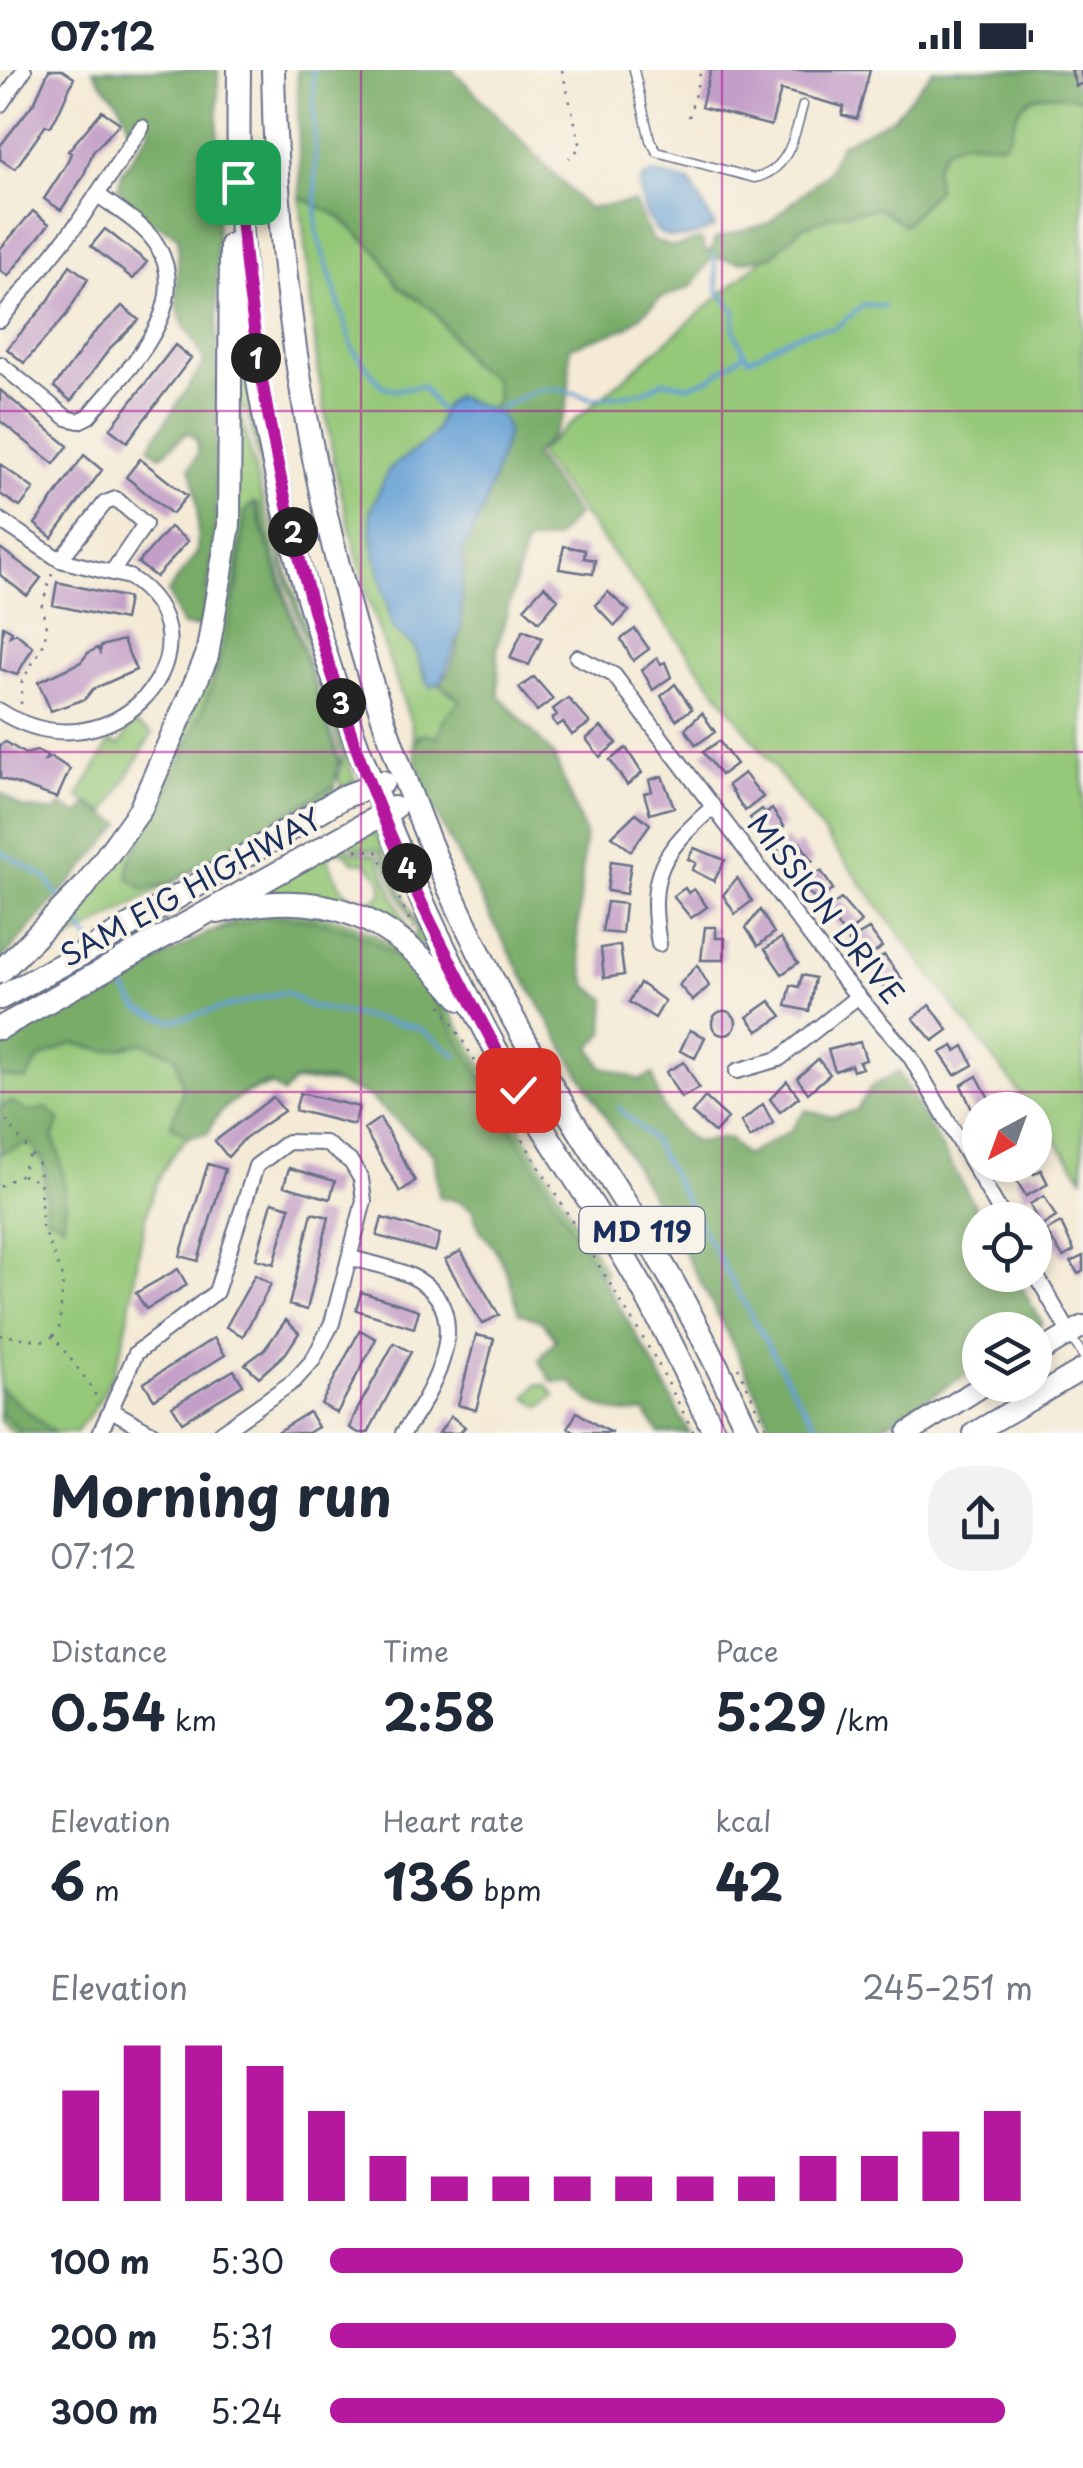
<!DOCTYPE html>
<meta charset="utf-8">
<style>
:root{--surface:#fff;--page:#f2f2f3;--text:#1f2937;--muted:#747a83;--accent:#b5179e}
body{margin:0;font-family:"Playpen Sans",sans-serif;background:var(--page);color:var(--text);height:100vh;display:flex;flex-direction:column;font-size:38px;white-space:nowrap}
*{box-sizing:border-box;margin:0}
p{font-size:32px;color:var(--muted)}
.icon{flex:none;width:55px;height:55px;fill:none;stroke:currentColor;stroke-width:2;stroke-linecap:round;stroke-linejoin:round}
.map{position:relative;height:1363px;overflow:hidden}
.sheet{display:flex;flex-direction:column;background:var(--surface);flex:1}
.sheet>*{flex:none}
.needle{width:65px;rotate:221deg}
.buttons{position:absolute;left:962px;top:1022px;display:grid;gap:20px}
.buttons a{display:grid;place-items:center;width:90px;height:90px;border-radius:50%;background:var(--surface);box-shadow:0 5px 15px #0003;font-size:50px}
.pin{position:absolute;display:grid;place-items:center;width:85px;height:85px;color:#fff;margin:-42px;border-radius:20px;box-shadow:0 5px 15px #0006}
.km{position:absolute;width:50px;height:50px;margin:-25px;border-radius:50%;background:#222;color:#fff;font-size:28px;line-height:50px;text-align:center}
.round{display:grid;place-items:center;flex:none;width:105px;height:105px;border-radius:40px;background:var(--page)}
.overview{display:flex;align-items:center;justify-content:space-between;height:170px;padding:0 50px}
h1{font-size:55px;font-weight:700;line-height:75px}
.figures{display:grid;grid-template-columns:repeat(3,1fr);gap:15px;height:170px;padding:10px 50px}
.figures div{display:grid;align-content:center}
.figures b{font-size:50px;font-weight:700}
.figures small{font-size:28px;font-weight:400}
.figures p{font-size:28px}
.chart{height:280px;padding:20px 50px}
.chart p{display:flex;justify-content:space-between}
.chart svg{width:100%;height:180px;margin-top:10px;stroke:var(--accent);stroke-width:6}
ul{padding:0 50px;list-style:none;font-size:32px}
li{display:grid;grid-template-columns:160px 120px 1fr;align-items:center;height:75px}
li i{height:25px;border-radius:12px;background:var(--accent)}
.status{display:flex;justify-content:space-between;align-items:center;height:70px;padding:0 50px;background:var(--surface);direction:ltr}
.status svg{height:28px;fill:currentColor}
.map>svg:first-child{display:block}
</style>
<div class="status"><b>07:12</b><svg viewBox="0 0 49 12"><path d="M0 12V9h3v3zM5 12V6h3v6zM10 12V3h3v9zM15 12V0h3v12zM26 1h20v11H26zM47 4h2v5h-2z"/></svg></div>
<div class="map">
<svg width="1083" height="1363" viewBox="0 0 1083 1363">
<rect width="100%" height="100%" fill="#f7f3e8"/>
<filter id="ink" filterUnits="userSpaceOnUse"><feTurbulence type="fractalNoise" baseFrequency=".01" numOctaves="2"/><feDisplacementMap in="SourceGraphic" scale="20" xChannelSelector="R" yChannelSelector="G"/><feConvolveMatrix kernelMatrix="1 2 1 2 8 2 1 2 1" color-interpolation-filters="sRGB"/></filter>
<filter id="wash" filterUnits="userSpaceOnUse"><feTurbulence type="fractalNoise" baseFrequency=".0048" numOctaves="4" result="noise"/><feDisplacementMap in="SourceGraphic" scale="40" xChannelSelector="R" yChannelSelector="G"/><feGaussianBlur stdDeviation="2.25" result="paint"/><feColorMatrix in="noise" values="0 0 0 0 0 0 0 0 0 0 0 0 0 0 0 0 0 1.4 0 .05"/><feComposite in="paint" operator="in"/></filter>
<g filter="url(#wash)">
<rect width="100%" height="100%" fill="#f4ead5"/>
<!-- green -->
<path fill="#95c878" stroke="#587c6b" stroke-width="2.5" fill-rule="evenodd" d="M982,0h101v1107l-546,-724z
M300,127l38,19 41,37 19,33 35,24 38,55 24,14 2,19 -6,12 -50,2 -6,20 -10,11 -36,26 -19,43 21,109 23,26 12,35 12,2 22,15 -22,39 -20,-3 -4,7 -3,-19 -44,-127 -31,-124 -18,-102z
M240,274l47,227 68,210 -12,6 -5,-9 5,-21 -56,-174 -39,-170 -13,-12z
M239,337l48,192 53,162 -7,16 3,14 -311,174 75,-81 66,-108 26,-59zM258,435l31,113 49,140 -3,28 -167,98 -23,5 21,-96 35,-72 28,-93 16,-116z
M133,653l19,11 -46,79 -28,-16 32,-55 9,4z
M373,757l54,119v3l-14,-11 4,-6 -38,-82 -25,-2 -4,-5z
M343,771l7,10 27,4 33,79 -130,-42 -23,1zM341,780l13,12 12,1 14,15 3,13 -7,8c-32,8 -42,-22 -49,-44z
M250,842c86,1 115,6 180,67l176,294 -52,32c-39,-53 -80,-105 -123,-154 -13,-15 -25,-35 -40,-46 -40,-31 -119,-30 -160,-3 -40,27 -69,55 -82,104 -24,84 -10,156 -74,227h-61l-14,-12v-372z
M537,1314l10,1 8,11 -14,11 -14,-10z"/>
<!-- forest -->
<path fill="#78ac68" stroke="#4a6e63" stroke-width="2.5" d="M93,0h125l-2,463 -14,94 -20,-1 -14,-34 29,-39c1,-25 2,-62 -7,-85l8,-14 -1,-14 -9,-8 -28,24 -11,-9 55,-84c-5,-19 -16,-28 -23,-44 -9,-26 0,-56 -3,-83l-43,-23 -17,-24 4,-17 29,-43 -15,-11 -7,10c-9,-35 -19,-29 -36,-58z
M297,0h156l134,138 47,-6 18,38 22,7 27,-8 4,12 6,1 4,-13 54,-16 58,-50 13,-28 54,-28 39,-47h150v29c-24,-4 -54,-13 -67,17 -5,13 -2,17 -14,28l-37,-3 -19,7 -11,19 2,22 -33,36 -25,-17 -41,6 -36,13 -30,29 -32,6 -28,-5 -20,29 -33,13 -32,29 -57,19c-2,51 4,72 -37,108l44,60 -22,24 -29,4 -29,105 2,47 55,61 31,78 -8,106 10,45 19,14 -2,34 -13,14 10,19 39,14 13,-6c6,33 14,47 41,68l34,-4 17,18 45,-25 16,-21 25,7 26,-7 14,-23 27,-15 85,148 -3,55h34l28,47 -7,13v-5h-55v36l-110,67h-96c-80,-188 -201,-357 -295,-538 -20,-40 -65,-109 -65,-153l11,-9 13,5 5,-18 17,-20 -21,-16 11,-13 8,-25 4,-94 22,-44 23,-74 -16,-24 6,-12 -2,-19 -23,-14 -39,-55 -35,-24 -19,-33 -40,-37 -39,-19z
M254,432l84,256 -3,27 -167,99 -23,6 -17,-12 2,-17 53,-102 34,-88 21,-90 7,-69z
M0,722l22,16 34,4 5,-7 19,10 7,-10 35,19 -122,138z
M262,848c64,-4 122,18 164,67l230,383 33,65h-30l-14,-21c-32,4 -54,-4 -74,-30h-19l-13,-22 17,-21 -14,-18 -23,-8c-6,-22 -11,-43 -23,-62 -11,-16 -19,-21 -23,-41l-14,-9 -20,-4 -5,-43 -66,-58 -40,-16h-33l-12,14 -14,-11c-25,7 -53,26 -61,51l-20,3 -17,-12 12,-35 -7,-34 -32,-13 -37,8 -34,-8 -34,16 -13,21 -26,-4v-28l208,-115z
M12,1032l17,10 17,-4 14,12 -7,18c10,22 16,64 10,86l-17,-8 -2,-53 -14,-21 -30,12v-47z
M0,1318l54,45h-31l-23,-20z"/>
<!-- water -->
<path fill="#65a0d5" stroke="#40689a" stroke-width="2.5" d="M653,103l37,9 25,45c-29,14 -58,20 -70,-16 -3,-11 -7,-20 -4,-31z
M455,326l39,15 9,8 4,15 -23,74 -21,44 -2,77 -19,53 -12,5 -16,-40 -21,-18 -20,-84 -3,-33 19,-43 36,-26 10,-11 10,-28z"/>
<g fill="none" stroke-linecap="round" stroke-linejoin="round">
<!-- stream -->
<path stroke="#65a0d5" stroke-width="4" d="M313,0l4,163 36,116 28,36 12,5 29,-4 19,26
M714,184l4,36 17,20 -1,21 11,22
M494,341l43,-21 22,-1 35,10 50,-7 20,-11 25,5 22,-8 34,-25 4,6c30,-15 50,-32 85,-30l31,-25 19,3
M0,781l46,27 15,22
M70,842l20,29
M113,903l26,36 33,12 113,-29 24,14 110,22 39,28
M619,1038l32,30 144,255 28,40"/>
</g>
<g id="blocks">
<!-- building -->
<path fill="#c39fc7" d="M49,0h13l12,8 -17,38 -7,11 -4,-2 -31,44 -15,-10v-13l35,-45z
M711,0h159l-13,49 -15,-4 2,-8 -63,-17 -10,36 -70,-19z
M1071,0h9l3,13 -7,3z
M102,41l18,12 -27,29 -10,25 -22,33 -17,-11 22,-34 5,-12 -3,-2z
M33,141l16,13 -41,52 -8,-6v-21z
M105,159l42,33 -14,17 -42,-33z
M70,195l18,14 -21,35 -43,49 -17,-14 42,-49z
M122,236l17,14 -29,28 -39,53 -17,-14 39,-53z
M175,275l16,13 -64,84 -17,-13z
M0,320l68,56 -14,18 -54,-43z
M84,385l18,15 -50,68 -17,-14z
M140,389l47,37 -15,18 -46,-37z
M0,394l34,25 -14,18 -20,-13z
M170,457l18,14 -32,36 -18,-14z
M564,476l21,4 -1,8 11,2 -2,14 -34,-5z
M0,478l41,30 -14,18 -27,-21z
M57,512l71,16 -4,22 -71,-15z
M544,516l14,13 -19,23 -15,-14z
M608,522l21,19 -14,15 -20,-21z
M3,556l9,5 -2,5 6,-3 17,14 -16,28 -17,-6z
M635,559l14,20 -16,12 -12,-22z
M523,560l19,8 -13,27 -19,-7z
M123,570l13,30 -43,19 -8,10 -34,12 -13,-29 43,-20 7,-9 10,-5 2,4 1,-6z
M657,588l4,6 4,-2 6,15 -18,13 -11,-20z
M534,607l19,22 -16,12 -18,-23z
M675,614l17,25 -16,11 -15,-24z
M568,628l22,25 -18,12 -9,-13 -6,4 -5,-7 5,-4 -4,-6z
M702,643l13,19 -19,13 -11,-16z
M601,657l16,16 -17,14 -14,-18z
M719,671l17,23 -15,11 -18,-23z
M6,672l19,12 12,-3 10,5 -2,4 6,-3 19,12 -13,29 -57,-20v-33z
M626,678l16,25 -15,12 -17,-25z
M744,703l19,24 -18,14 -17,-26z
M662,706l12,31 -24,7 -6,-21 8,-2 -3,-11z
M762,739l4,5 6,-5 12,17 -16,12 -18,-20z
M636,743l14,11 -19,27 -19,-15z
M786,769l7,9 7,-5 13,18 -19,13 -18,-27z
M694,778l31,12 -11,21 -22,-11 4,-7 -8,-4z
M611,791l20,3 -5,30 -19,-3z
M821,801l12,18 -16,13 -18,-20z
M737,808l15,23 -17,13 -12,-19z
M685,818l3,5 6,-4 13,18 -16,11 -18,-22z
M841,829l20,23 -16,13 -20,-24z
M607,832l18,2 -3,30 -20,-2z
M760,840l14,23 -16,13 -12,-18z
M705,857h11v11h9l-1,22h-23z
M869,859l13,18 -16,13 -18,-19z
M781,868l17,25 -16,11 -17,-25z
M620,875l4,30 -20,3 -3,-30z
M884,885l18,24 -15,11 -18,-23z
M697,895l12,21 -16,15 -14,-16z
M802,905l13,3 -6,33 -23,-5 5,-21 8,2z
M640,913l25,18 -10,17 -26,-16z
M770,931l12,15 -24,15 -11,-14z
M930,935l18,25 -15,11 -20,-23z
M712 953a12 12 0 1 1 24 0a12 12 0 1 1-24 0Z
M690,960l15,7 -10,21 -15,-7z
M860,972l6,18 -7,2 3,6 -9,3 -2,-6 -16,6 -7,-21z
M953,976l3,5 8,-5 9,19 -18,10 -15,-22z
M818,989l12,15 -22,19 -11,-15z
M684,992l15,26 -18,10 -15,-26z
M977,1006l14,26 -18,10 -12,-27z
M787,1011l12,16 -19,15 -10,-13z
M300,1023l59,14 -5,18 -59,-15z
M273,1027l11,14 -39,27 -17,19 -13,-16z
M705,1027l23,21 -13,15 -23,-20z
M763,1034l10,19 -23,15 -9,-16z
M380,1048l35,63 -15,11 -36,-63z
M208,1094l17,5 -27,92 -18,-5z
M289,1098l46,13 -5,18 -46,-13z
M1031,1099l3,5 7,-4 7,14 -22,12 -11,-18z
M1044,1126l12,21 -16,10 -10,-23z
M272,1132l18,5 -16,57 -18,-5z
M312,1143l17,4 -22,93 -18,-5z
M382,1148l58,16 -5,18 -58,-16z
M1061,1153l13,28 -11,6 -17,-26z
M461,1181l38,64 -17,9 -37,-64z
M1083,1186v15l-5,3 -7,-12z
M178,1199l9,16 -41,24 -10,-16z
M255,1205l16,9 -28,52 -17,-9z
M361,1222l58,18 -5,18 -58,-18z
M286,1250l13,13 -13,20 -27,24 -14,-13 19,-14z
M360,1260l16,9 -39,74 -16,-9z
M476,1265l18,4 -18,71 -18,-5z
M214,1268l11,17 -71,44 -10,-16z
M394,1273l17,9 -43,81h-9l-9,-5 4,-12z
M234,1300l9,15 -61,37 -10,-16z
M309,1342l9,15 -10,6h-33z
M577,1342l21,14 15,7h-37l-8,-5z
M451,1346l14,11 -5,6h-21z"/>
</g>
</g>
<g filter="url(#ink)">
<use href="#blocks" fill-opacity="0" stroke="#677088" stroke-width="2.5"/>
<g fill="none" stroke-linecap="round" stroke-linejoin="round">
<!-- service casing -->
<g stroke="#677088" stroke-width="11">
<path id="service" d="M634,0l16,70 7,12 97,26c35,-6 41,-44 49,-73
M1072,1268l11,18"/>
</g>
<!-- minor casing -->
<g stroke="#677088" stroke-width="18">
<path id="minor" d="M0,35l24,-35
M0,250l78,-97 64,-96
M0,294l67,54 12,3 10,-5c36,-45 106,-107 68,-171 -13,-21 -41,-36 -60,-51
M0,450l60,40 69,17c103,66 -15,207 -129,134
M60,490l45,-57 11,-4 29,25 -33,48
M577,587l37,18 228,303 68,78 95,164
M659,874c-12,-70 2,-91 54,-137
M737,1001l42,-12 78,-62
M350,1188c20,5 42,9 61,18 69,33 23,114 -8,157
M1035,1203l35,61
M113,1341l39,22
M100,1363l36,-80 80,-61 40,-126 32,-24 37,1 26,19 10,17 3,22 -32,122 -19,37 -19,21 -74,52"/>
</g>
<!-- secondary casing -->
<g stroke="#677088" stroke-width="24">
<path id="secondary" d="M1035,1285l48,-29
M908,1363l76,-48
M974,1363l109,-64"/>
</g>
<!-- primary casing -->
<g stroke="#677088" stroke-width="26">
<path id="primary" d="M239,0c-1,76 -1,151 7,227 30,257 121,507 241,736 46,87 105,166 153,251 27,48 50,100 75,149
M273,0c5,333 87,671 248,963 43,80 97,154 142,232 32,54 59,111 86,168
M218,842c108,-27 174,5 243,87
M0,902l85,-86 55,-76 67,-154 22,-131 2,-280
M0,928l98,-53 245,-148 40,-15
M0,958l394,-220"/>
</g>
<!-- path -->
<path stroke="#677088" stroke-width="2.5" stroke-dasharray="2.5 8" stroke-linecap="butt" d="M562,0l19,77 -12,11
M689,47l12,-47
M21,634l1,-23 23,-39 1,-21 -5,-13 12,-37
M356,780l21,1 36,77
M441,935l214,353 39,75
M0,1042l39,53 3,61 21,53 -4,52 -6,5
M22,1105l16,6
M0,1116l20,-11 11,-23
M0,1265l46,6 7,-5 41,54 3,14
M738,1297l31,66"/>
<!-- service -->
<use href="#service" stroke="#fff" stroke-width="8"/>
<!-- minor -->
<use href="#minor" stroke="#fff" stroke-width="14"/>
<!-- secondary -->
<use href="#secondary" stroke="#fff" stroke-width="20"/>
<!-- primary -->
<use href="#primary" stroke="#fff" stroke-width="22"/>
</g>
</g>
<g fill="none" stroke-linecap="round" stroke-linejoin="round" filter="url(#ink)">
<!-- route casing -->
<g stroke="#fff" stroke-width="20">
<path id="route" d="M238,112c14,186 51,365 110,542 42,127 107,248 170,366"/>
</g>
<!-- route -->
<use href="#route" stroke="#b5179e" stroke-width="12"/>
</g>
<!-- grid -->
<path fill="none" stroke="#b5179e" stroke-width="2.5" stroke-opacity="0.55" d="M361,0v1363M722,0v1363M0,341h1083M0,682h1083M0,1022h1083"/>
<g text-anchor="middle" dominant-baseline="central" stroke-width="8" stroke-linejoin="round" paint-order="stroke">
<!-- shield labels -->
<rect fill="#f7f3e8" stroke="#5d6a87" stroke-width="2.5" x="579.5" y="1137" width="125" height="46" rx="8"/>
<g font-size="28" font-weight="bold" fill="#1b2f5e">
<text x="642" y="1160">MD 119</text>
</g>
<!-- street labels -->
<g font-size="30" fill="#1b2f5e" stroke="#f7f3e8">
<text transform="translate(190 816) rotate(-29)">SAM EIG HIGHWAY</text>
<text transform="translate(827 838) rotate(52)">MISSION DRIVE</text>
</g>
</g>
</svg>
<div class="buttons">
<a><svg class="needle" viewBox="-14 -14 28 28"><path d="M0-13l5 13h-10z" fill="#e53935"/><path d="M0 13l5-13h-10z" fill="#747a83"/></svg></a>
<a><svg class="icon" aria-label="locate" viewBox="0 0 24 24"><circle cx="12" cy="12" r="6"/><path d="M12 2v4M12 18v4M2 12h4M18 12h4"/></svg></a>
<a><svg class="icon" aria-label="layers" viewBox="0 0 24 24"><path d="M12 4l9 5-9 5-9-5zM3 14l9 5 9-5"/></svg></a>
</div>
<div class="pin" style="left:238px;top:112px;background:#1e9e55"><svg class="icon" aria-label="arrive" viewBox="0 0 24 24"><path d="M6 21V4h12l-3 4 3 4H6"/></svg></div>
<div class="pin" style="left:518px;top:1020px;background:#d93025"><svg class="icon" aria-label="check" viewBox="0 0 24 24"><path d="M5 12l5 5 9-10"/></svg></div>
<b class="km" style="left:256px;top:288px">1</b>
<b class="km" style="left:293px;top:462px">2</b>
<b class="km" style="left:341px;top:633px">3</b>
<b class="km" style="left:407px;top:798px">4</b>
</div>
<section class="sheet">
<div class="overview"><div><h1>Morning run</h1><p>07:12</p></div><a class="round"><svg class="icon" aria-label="share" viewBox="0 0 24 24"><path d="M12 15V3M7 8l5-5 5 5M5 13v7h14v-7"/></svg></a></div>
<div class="figures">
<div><p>Distance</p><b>0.54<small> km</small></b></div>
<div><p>Time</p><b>2:58</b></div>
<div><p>Pace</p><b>5:29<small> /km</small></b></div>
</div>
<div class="figures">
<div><p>Elevation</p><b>6<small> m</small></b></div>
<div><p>Heart rate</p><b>136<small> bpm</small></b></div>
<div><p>kcal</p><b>42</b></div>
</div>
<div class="chart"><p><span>Elevation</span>245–251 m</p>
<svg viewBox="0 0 160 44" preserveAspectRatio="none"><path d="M5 44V17M15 44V6M25 44V6M35 44V11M45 44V22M55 44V33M65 44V38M75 44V38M85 44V38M95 44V38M105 44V38M115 44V38M125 44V33M135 44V33M145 44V27M155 44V22"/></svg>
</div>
<ul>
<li><b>100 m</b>5:30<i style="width:90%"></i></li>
<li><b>200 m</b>5:31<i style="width:89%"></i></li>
<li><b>300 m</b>5:24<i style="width:96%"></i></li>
</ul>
</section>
